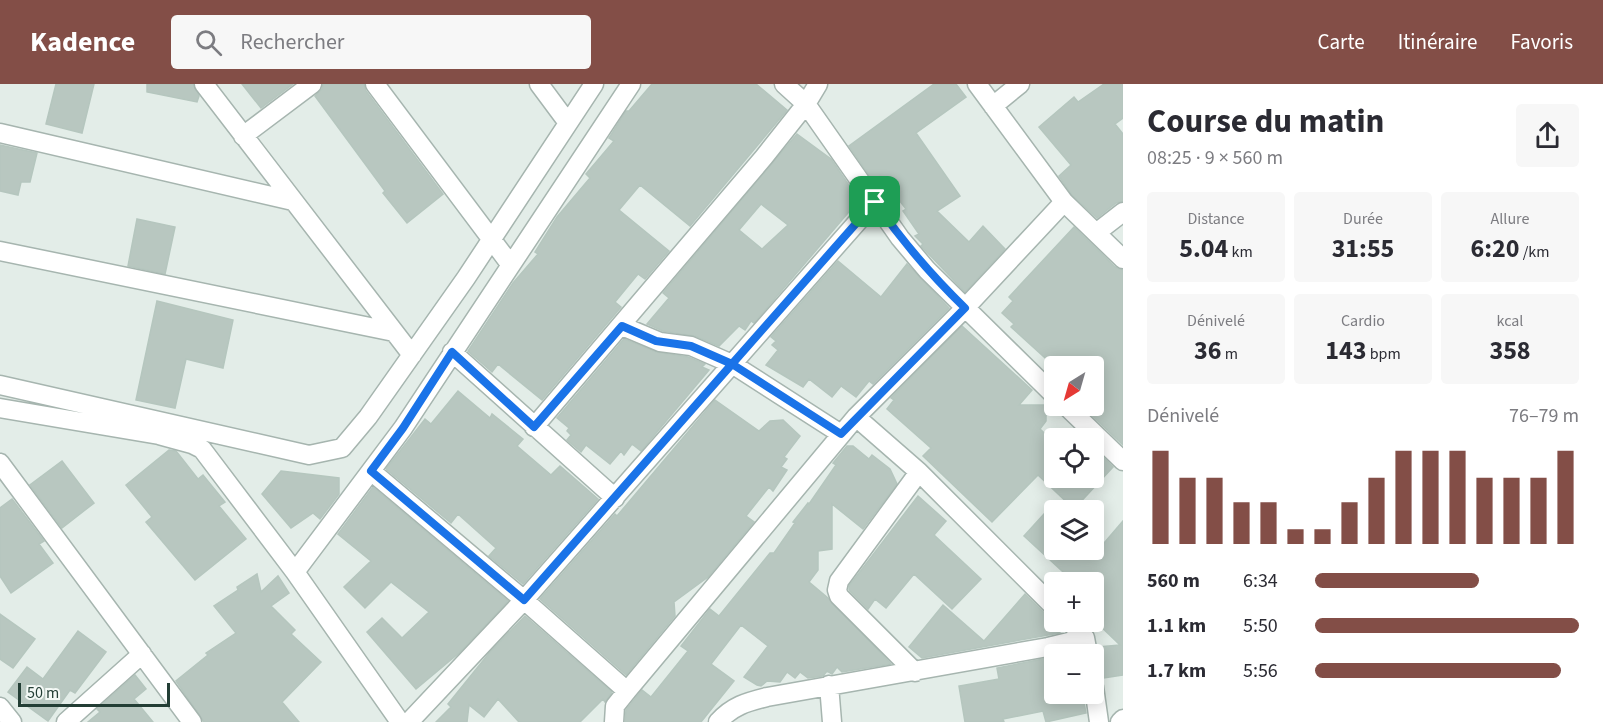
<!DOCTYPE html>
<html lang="fr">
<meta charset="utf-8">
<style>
:root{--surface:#fff;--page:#f7f7f7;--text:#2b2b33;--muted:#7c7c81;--accent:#834e47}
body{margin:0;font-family:"Source Sans 3",sans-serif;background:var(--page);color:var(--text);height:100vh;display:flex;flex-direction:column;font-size:22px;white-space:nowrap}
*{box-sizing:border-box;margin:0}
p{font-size:20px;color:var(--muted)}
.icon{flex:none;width:33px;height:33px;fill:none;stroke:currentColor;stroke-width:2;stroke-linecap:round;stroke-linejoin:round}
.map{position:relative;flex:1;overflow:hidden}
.sheet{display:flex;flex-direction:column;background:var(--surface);width:480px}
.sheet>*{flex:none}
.needle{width:39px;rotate:217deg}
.buttons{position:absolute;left:1044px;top:272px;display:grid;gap:12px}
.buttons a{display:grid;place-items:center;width:60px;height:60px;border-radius:6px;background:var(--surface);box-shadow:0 3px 15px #0003;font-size:30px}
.scale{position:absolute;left:18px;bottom:15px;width:152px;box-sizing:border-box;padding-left:6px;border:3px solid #233e35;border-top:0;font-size:16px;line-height:21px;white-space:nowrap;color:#233e35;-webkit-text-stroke:4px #f4f9f6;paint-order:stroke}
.pin{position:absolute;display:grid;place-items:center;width:51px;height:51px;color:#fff;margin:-26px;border-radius:12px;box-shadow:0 3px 9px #0006}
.round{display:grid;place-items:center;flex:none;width:63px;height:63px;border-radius:6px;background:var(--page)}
.overview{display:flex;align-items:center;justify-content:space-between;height:102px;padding:0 24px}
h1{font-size:33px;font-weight:700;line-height:45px}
.figures{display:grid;grid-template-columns:repeat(3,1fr);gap:9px;height:102px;padding:6px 24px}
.figures div{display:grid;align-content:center;border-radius:6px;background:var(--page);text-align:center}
.figures b{font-size:26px;font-weight:700}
.figures small{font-size:16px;font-weight:400}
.figures p{font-size:16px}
.chart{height:168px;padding:12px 24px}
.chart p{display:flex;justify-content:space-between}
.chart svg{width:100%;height:108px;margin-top:6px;stroke:var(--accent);stroke-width:6}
ul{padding:0 24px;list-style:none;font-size:20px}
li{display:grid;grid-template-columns:96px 72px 1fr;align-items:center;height:45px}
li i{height:15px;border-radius:8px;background:var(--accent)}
header{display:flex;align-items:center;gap:36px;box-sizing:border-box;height:84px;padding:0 30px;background:var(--accent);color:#fff}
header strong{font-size:28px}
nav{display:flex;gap:33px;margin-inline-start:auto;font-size:21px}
.search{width:420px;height:54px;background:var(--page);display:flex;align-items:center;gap:15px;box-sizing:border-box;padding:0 21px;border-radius:6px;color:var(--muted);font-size:22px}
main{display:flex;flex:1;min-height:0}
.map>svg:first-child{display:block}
</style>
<header>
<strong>Kadence</strong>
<div class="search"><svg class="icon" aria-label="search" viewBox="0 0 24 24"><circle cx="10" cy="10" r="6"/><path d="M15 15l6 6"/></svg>Rechercher</div>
<nav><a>Carte</a><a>Itinéraire</a><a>Favoris</a></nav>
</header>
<main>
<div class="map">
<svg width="1123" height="638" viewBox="0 0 1123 638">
<rect width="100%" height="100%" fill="#e3ede8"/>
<!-- building -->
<path fill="#b8c7c0" stroke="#b5c6be" stroke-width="1.5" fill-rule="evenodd" d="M56,0h38l-12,49 -36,-9z
M147,0h46l6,12 -2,6 -50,-10z
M242,0h51l-32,24z
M323,0h41l2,7 77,103 -36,29 -24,-30 2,-2 -70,-95 7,-7z
M652,0h104l31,26 -97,116 -50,-41 -21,25 50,41 -24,28 -7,-5 -23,28 6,5 -79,93 -44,-36 -6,8 -24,-21 45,-68 25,-29 -3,-2 22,-35 33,-39 -4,-4 28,-33 -5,-3 17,-27h3z
M934,0h22l10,13 -50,36 44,63 -23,15 32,31 14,-16 22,23 -40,43 -44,-46 2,-2 -8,-8 4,-2 -16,-23 3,-2 -26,-34 -6,7 -25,-36z
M1104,0h19v34l-8,6 8,10v67l-7,2 -19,15 -25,-23 -13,-19 12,-11 -32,-38 35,-30 4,5z
M797,50l34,25 28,41 -105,123 -3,-2 -6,9 -6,-4 -20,20 -24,-10 -32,-5 -16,-7 22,-26 -6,-5zM761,120l27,21 -26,24 -23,-19z
M0,61l37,8 -7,29h-9l-3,13 -18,-4z
M137,135l38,8 -10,47 -37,-8z
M1074,143l41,40 8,3v175l-42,-40h13v-39h-40l-43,-39 3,-3 -12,-11 11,-12 -4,-4z
M838,177l43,36 26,-33 42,44 -76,76 -4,-3 -13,16 -15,-11 -9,11 -23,-18 -6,8 -37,-22 12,-15 -6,-5 4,-4 -5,-4z
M157,217l76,19 -10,48 -37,-9 -11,49 -39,-8z
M962,242l70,64 -13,15h27v16l-6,8 14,13v35h40v-29l19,19 -39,42 -36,-34 -46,47 -69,-66 8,-8 -44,-39 7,-9 -3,-2z
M624,255l32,13 32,5 17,7 -3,3 7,3 -68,81 -9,-7 -8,11 -3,-4 -11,13 -24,-19 -5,7 -14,-12 4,-5 -4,-4 2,-3 -12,-10z
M458,307l32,27 2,-4 31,25 -6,7 34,29 9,-9 38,33 -75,85 -34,-28 7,-8 -38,-34 -7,9 -65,-54 39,-50 6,5z
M715,316l44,31 11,-10 13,-1 17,16 -16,21 3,2 -6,8 6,3 -14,21 -4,-4 -23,29 8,6 -46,55 -34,25 1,14 -49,59 -86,-76 75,-85 2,2z
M847,362h6l16,13 3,-4 18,14 7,15 -34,45 -31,-25v45l-14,2v19l-9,12 19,16 63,66 -49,8 -5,-5 -5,7 -5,-3 -4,5 -15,2 -8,-6 -5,6 -8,-6 -7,10 -13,-1 -6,5 -4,-1 -13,-8 24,-31 -27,-21 -30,39 23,17 -33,41h-76l1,-12 16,-20 9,7 37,-46 -7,-5 29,-37 9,7 51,-63h4l21,-30 -2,-1 15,-19 1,1 27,-39 -3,-2z
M169,366l7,1 22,28 5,-4 22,27 -6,4 27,33 -51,41 -49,-58 6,-5 -26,-32z
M62,377l32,42 -32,25 -32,-43z
M281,387l58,7v16l-19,25 -7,-6 -22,15 -29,-34z
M373,403l135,114 -49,52 -43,36 -49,-57 15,-14 20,20 27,-26 -38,-30 -26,26 -21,-21 27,-26 -33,-27z
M918,412l28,25 -12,14 47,44 -29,30 -38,-35 -28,34 -11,-9 -7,10 -19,-19v-4z
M12,415l32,42 -5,3 14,19 -42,30 -11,-17v-68z
M1054,419v46h45l24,-28v154l-19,3 -6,-31 22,-2 -26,-25v-38h-20l-50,-46z
M257,490l4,18 17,-16 11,17 -18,13 24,24 -4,4 30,28 -39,40 17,20h-95l-28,-41 32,-26 -2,-2 30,-20 -22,-27 24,-16 -1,-3z
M1025,510l21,21 12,6 4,9 -3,3 -137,25 -13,-11 34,-42 41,36z
M0,530l35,25 -22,29 -13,-9z
M525,532l87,76 -7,10 -2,-3 -23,23h-61l-21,-23 -14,18 -15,-12 -2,17h-31l15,-15 -3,-3 42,-52z
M78,547l28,21 -31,41 -5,-3 -22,31 -40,-29 19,-25 16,12z
M1054,573v36h28l4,20 -40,9 -3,-11 -40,8 1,3h-39l-6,-36 40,-7 -2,-11z
M135,591l11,14 -12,10 19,23h-65l12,-10 -3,-3z"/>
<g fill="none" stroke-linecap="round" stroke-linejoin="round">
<!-- minor casing -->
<g stroke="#a6b5af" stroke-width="21">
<path id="minor" d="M204,0l208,271
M375,0l135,180
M539,0l29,39
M784,0l22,20 94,134 27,32 127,125
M977,0l87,118 59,57
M993,22l27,-22
M0,49l293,68
M243,52l69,-52
M1096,149l27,-21
M0,167l394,81
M622,242l38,16 31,4 41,18 109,70
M452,268l163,146
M0,301l309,70 33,-7 26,-31 98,-139 128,-194
M1065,321l58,56
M0,324l159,27 33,9 10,5 93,123 105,150
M856,333l63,55 135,135
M534,343l230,-270 42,-53 12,-20
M0,379l192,259
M371,387l153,129 103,91
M295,488l108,-144 228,-344
M1069,537l16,17 3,16
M915,588l-76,-76 -2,-6 2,-9 80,-109
M829,601l3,37
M1094,603l5,35
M0,623l12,15
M66,638l76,-68
M409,638l115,-122 351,-398
M614,638l1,-16 12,-15 229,-274 109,-109 99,-106
M718,638c14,-16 29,-20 49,-25l281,-50 37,-9
M1120,638l3,-3"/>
</g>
<!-- minor -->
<use href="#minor" stroke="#fff" stroke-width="18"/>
</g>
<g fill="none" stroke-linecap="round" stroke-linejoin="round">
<!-- route casing -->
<g stroke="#fff" stroke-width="12">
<path id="route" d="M875,118l-143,162 -41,-18 -35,-5 -34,-15 -88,101 -82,-75 -49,76 -32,43 153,129 208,-236 109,70 124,-126c-34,-33 -63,-67 -90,-106"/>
</g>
<!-- route -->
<use href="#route" stroke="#1a73e8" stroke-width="8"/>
</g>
</svg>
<div class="buttons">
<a><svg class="needle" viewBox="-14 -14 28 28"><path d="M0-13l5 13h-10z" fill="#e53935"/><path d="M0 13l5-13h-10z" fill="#7c7c81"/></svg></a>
<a><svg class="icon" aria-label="locate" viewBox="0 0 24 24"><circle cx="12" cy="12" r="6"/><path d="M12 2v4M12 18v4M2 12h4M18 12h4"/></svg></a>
<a><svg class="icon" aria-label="layers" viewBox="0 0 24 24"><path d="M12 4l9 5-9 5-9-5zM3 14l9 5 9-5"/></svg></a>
<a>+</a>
<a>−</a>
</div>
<div class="scale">50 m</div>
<div class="pin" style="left:875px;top:118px;background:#1e9e55"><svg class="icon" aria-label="arrive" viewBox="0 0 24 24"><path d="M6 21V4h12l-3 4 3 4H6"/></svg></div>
</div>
<section class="sheet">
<div class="overview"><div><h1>Course du matin</h1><p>08:25 · 9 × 560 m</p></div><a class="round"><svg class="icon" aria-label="share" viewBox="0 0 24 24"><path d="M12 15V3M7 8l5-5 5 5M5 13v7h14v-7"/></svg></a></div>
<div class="figures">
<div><p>Distance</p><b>5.04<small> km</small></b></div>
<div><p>Durée</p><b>31:55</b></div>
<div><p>Allure</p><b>6:20<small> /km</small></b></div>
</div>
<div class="figures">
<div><p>Dénivelé</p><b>36<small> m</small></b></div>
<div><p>Cardio</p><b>143<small> bpm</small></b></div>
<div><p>kcal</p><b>358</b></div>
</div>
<div class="chart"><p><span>Dénivelé</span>76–79 m</p>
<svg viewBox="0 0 160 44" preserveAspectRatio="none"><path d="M5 44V6M15 44V17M25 44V17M35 44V27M45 44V27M55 44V38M65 44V38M75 44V27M85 44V17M95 44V6M105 44V6M115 44V6M125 44V17M135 44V17M145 44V17M155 44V6"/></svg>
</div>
<ul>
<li><b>560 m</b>6:34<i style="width:62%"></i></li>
<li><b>1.1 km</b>5:50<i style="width:100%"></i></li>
<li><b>1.7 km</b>5:56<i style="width:93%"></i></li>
</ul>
</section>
</main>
